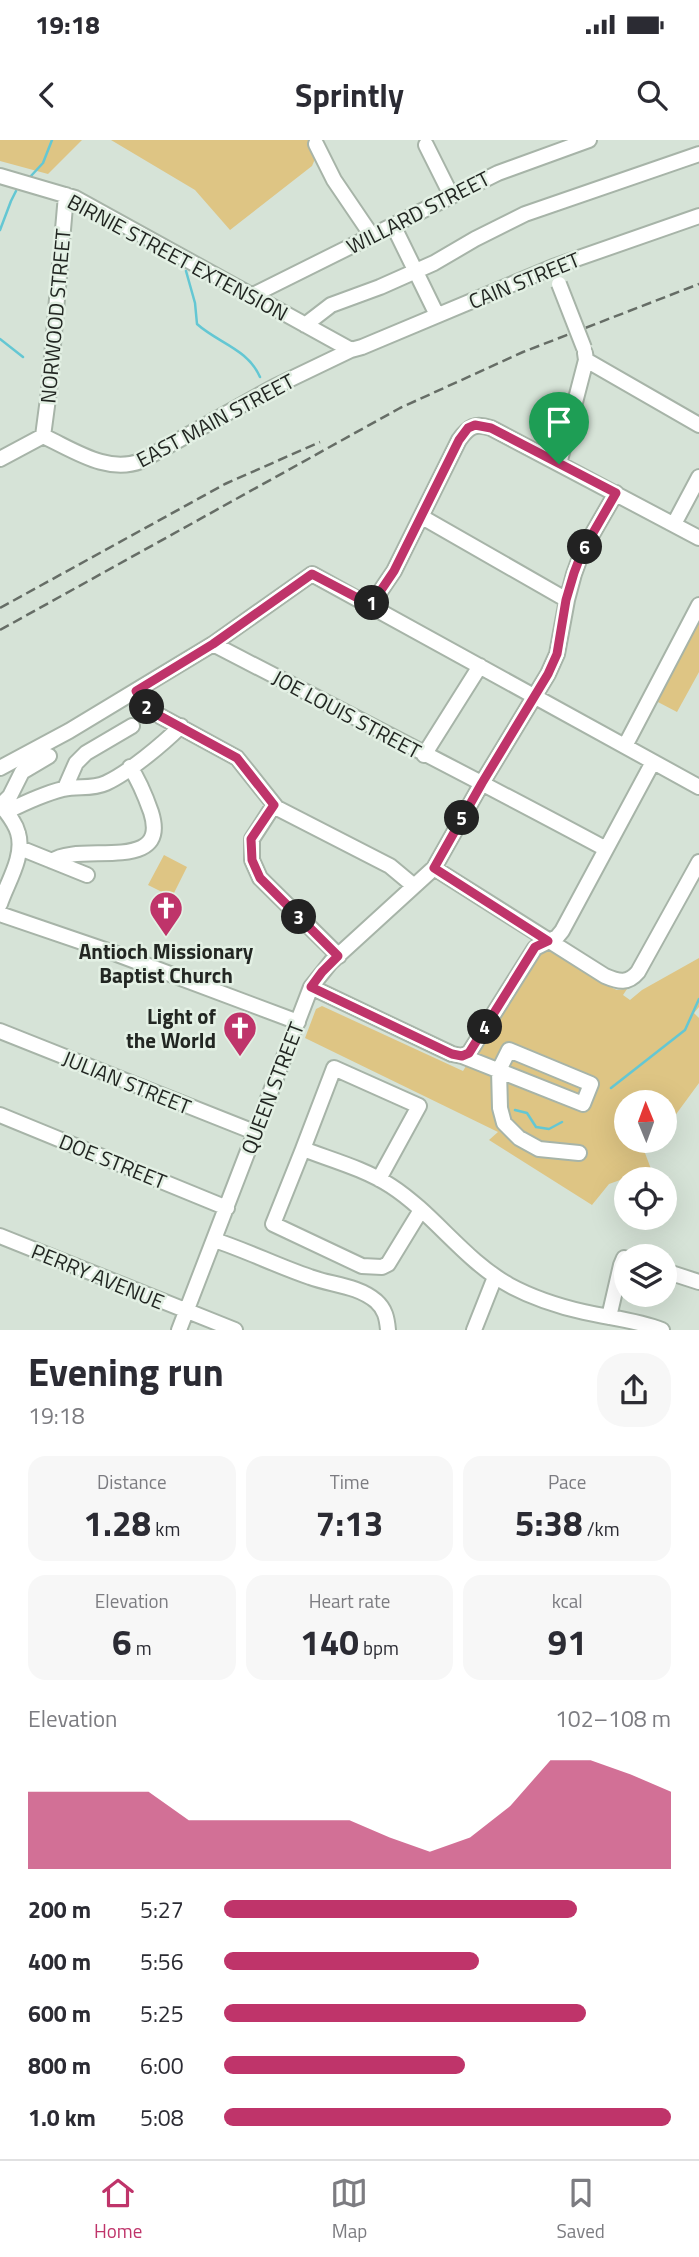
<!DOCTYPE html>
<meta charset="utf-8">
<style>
:root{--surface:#fff;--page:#f7f7f7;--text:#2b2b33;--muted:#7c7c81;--line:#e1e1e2;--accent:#bf346a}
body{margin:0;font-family:"Titillium Web",sans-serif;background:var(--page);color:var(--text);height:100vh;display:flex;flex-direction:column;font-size:26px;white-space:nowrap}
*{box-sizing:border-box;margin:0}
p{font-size:23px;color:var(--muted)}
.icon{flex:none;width:38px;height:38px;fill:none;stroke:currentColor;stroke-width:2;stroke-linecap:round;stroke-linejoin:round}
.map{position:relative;height:1190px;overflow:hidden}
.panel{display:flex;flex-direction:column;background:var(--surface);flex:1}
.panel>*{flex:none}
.needle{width:46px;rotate:359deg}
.tools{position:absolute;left:614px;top:950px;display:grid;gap:14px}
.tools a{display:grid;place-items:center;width:63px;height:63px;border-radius:50%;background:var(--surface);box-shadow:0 7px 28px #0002;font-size:35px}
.pin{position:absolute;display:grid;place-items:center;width:60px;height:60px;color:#fff;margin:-72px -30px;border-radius:50% 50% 50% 0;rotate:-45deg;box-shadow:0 0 7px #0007}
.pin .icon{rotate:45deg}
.km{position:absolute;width:35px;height:35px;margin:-18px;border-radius:50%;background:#222;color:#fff;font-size:19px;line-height:35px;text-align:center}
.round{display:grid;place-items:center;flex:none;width:74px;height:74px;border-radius:28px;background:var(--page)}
.overview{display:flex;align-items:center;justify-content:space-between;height:119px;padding:0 28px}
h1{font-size:38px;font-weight:700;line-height:52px}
.figures{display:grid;grid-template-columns:repeat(3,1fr);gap:10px;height:119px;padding:7px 28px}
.figures div{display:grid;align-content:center;border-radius:18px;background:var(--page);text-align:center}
.figures b{font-size:35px;font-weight:700}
.figures small{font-size:19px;font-weight:400}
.figures p{font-size:19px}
.chart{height:196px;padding:14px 28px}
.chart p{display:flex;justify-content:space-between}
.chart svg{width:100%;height:126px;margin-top:7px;fill:var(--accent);opacity:.7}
ul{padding:0 28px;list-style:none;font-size:23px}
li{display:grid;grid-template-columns:112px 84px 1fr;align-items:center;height:52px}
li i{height:18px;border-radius:9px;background:var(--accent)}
.status{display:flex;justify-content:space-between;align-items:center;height:49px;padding:0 35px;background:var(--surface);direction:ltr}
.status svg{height:19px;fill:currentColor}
header{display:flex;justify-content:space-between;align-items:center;height:91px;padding:0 28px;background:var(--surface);font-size:32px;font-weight:700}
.tabs{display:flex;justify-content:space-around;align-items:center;height:98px;border-top:2px solid var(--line);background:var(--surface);font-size:19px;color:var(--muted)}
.tabs a{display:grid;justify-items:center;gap:4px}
.tabs .selected{color:var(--accent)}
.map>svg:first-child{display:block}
</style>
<div class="status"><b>19:18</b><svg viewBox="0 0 49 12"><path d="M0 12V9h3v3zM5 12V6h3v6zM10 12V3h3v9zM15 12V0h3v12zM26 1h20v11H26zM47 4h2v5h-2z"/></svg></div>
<header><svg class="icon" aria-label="back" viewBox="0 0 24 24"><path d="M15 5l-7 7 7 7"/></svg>Sprintly<svg class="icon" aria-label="search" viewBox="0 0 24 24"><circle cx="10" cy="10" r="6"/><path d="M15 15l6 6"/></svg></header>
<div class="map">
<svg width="699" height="1190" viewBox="0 0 699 1190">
<rect width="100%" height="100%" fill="#d6e3d7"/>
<!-- green -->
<path fill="#dec584" d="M0,0h82l-34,34 -48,-13z
M111,0h209l1,5 -9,21 -82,64 -35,-40z
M699,481v51l-22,40 -21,-11z
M164,715l23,12 -15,30 -24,-12z
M544,811h7l59,36 7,3 10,-1 -4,6 7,5 12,-10 57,-32v49l-5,6 5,5v65l-25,34h-9v-15h-39v39h19l1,2 -4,2 9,24 -42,15 -17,21 -103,-65 9,-8 -193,-94 11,-29 6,-3 141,65 43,-72 30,-45z"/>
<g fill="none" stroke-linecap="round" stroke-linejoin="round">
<!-- stream -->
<path stroke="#64c7d3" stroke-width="2.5" d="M30,37l13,-14 9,-23
M0,90l11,-29 5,-10
M186,131l9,32 2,21c21,19 51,25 63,53
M0,199l23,18
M611,948l74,-58 14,-31
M515,970l12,3 9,14 13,2 13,-7"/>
<!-- minor casing -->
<g stroke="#a7b4a8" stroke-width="18">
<path id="minor" d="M316,4l18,36 38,56
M426,5l25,50
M0,36l75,22 276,152
M393,85l44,90
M251,156l247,-123 91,-33
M305,185l26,-20 49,-18 54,-24 41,-24 50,-25 174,-60
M586,220l113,65
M43,296l6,-45 17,-196
M0,319l43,-23c31,14 64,38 98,25l133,-74 77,-37 11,-3 191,-80 146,-51
M559,324l27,-104 -1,-7
M422,377l145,83
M674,384l25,-47
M371,465l23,-34 65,-131c10,-14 16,-17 32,-12l208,110
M213,504c131,68 263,135 393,205
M136,551l7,13 17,12 77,42 40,50 113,58 24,20
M625,606l74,-141
M424,615l56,-89
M0,628l69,-37 144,-87 99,-70 387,213
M65,648l11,-25 10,-10 46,-27
M0,664c7,9 15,18 18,29 7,23 -11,50 -18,71
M1,665l9,-9 12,-24 27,-16
M274,665l-22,34v21l8,18 79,78
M6,672c18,-9 37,-18 57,-23 14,-4 28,1 43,-6 22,-10 57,-39 75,-57
M20,708l67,27
M52,721c27,-20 119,14 99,-49 -6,-17 -11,-30 -21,-45
M434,728l171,108c14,6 23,8 33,-4l61,-110
M0,774l114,39 184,69
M311,847l141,67 10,2 7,-3 66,-105 22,-11 5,-6 91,-169
M0,891l254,101
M462,916l121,48 8,-20 -82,-34 -10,20 1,38 4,15 15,15 20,11 40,4
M0,975l227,93
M303,1009l-30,75 89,42 20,1 6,-3 33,-54
M379,1039l40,-73 -85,-38 -31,81c29,11 62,20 88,37 43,28 73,74 118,99 24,13 49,21 75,27 26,6 53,8 78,18
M0,1096l235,94
M214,1100c32,10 63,26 96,37 21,8 47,8 66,24 9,8 11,17 12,29
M665,1131l34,11
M609,1177l12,-52 3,-7 2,1
M179,1190l132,-343 20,-25 103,-94 48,-85 66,-109 9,-20 10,-54 7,-26 8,-22 34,-59
M474,1190l21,-53"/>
</g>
<!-- minor -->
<use href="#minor" stroke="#fff" stroke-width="14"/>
<!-- rail -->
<path stroke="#666d66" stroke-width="2.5" stroke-dasharray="10 5" stroke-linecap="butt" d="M0,468l225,-124 95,-42
M0,490l400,-222 123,-56 176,-68"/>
<!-- minor-bridge casing -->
<g stroke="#a7b4a8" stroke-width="18" stroke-linecap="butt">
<path id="minor-bridge" d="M559,144l25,64"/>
</g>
<!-- minor-bridge -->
<use href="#minor-bridge" stroke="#fff" stroke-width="14"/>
</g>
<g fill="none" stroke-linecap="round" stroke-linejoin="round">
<!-- route casing -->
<g stroke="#fff" stroke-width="14">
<path id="route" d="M475,285l16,3 125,65 -34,59 -8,21 -8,27 -9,54 -9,20 -66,109 -48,85 114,73 -13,6 -66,106 -7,3 -10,-2 -141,-67 11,-15 16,-16 -78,-78 -8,-18 -1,-21 23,-34 -37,-47 -77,-42 -16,-11 -8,-14 77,-47 99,-70 59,31 23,-34 65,-131 9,-12z"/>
</g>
<!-- route -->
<use href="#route" stroke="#bf346a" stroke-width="9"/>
</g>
<!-- icons -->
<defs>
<g id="church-pin" transform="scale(1.75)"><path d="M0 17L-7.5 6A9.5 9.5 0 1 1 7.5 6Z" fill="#bf346a" stroke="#e3f0e4"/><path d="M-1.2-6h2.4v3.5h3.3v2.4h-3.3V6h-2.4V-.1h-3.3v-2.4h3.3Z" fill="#fff"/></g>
</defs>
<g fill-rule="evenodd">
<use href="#church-pin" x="166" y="768"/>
<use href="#church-pin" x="240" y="888"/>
</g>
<g text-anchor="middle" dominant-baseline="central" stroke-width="5" stroke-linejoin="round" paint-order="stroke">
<!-- street labels -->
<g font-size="21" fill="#222622" stroke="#e3f0e4">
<text transform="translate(418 72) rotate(-27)">WILLARD STREET</text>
<text transform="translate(178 117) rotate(28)">BIRNIE STREET EXTENSION</text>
<text transform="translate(524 140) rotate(-22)">CAIN STREET</text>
<text transform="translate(55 176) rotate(-85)">NORWOOD STREET</text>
<text transform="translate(215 280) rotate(-28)">EAST MAIN STREET</text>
<text transform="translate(347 574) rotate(28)">JOE LOUIS STREET</text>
<text transform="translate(127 942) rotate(22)">JULIAN STREET</text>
<text transform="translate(272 948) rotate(-69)">QUEEN STREET</text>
<text transform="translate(113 1021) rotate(22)">DOE STREET</text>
<text transform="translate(98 1136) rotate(22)">PERRY AVENUE</text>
</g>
<!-- poi labels -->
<g font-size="21" font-weight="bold" fill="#222622" stroke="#e3f0e4">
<text x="166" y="811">Antioch Missionary<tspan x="166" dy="24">Baptist Church</tspan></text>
<text x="216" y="876" text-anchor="end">Light of<tspan x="216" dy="24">the World</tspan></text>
</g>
</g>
</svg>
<div class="tools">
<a><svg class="needle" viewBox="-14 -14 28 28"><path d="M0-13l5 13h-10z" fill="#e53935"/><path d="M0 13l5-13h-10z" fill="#7c7c81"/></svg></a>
<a><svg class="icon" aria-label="locate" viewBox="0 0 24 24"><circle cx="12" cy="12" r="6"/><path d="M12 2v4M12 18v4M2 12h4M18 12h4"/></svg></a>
<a><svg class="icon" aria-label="layers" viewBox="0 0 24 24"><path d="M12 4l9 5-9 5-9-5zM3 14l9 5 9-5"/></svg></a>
</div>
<div class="pin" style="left:559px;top:324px;background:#1e9e55"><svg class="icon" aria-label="arrive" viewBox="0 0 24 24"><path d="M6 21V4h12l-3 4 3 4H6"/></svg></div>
<b class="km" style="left:372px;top:463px">1</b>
<b class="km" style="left:147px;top:567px">2</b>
<b class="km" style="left:299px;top:777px">3</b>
<b class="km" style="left:485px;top:887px">4</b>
<b class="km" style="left:462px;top:678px">5</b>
<b class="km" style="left:585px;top:407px">6</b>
</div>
<section class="panel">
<div class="overview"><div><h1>Evening run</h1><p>19:18</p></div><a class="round"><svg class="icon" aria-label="share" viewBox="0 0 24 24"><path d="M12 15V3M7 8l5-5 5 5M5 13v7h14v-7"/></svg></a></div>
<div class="figures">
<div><p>Distance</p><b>1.28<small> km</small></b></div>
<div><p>Time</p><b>7:13</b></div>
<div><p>Pace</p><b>5:38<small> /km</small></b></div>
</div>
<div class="figures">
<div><p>Elevation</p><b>6<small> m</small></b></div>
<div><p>Heart rate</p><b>140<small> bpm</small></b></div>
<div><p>kcal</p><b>91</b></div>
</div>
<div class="chart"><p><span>Elevation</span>102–108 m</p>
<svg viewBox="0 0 160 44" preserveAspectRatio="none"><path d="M0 44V17L10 17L20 17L30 17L40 27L50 27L60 27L70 27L80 27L90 33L100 38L110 33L120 22L130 6L140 6L150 11L160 17V44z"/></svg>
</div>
<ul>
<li><b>200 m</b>5:27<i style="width:79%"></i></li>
<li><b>400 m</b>5:56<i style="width:57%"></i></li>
<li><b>600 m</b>5:25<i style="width:81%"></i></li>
<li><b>800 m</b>6:00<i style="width:54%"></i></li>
<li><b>1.0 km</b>5:08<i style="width:100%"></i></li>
</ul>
</section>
<nav class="tabs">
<a class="selected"><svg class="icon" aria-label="home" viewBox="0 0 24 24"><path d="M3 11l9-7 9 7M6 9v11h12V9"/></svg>Home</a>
<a><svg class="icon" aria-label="map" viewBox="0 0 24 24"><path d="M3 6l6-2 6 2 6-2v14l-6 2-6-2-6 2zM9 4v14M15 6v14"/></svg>Map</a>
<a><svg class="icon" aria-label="saved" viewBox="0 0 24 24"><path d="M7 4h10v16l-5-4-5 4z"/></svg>Saved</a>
</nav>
